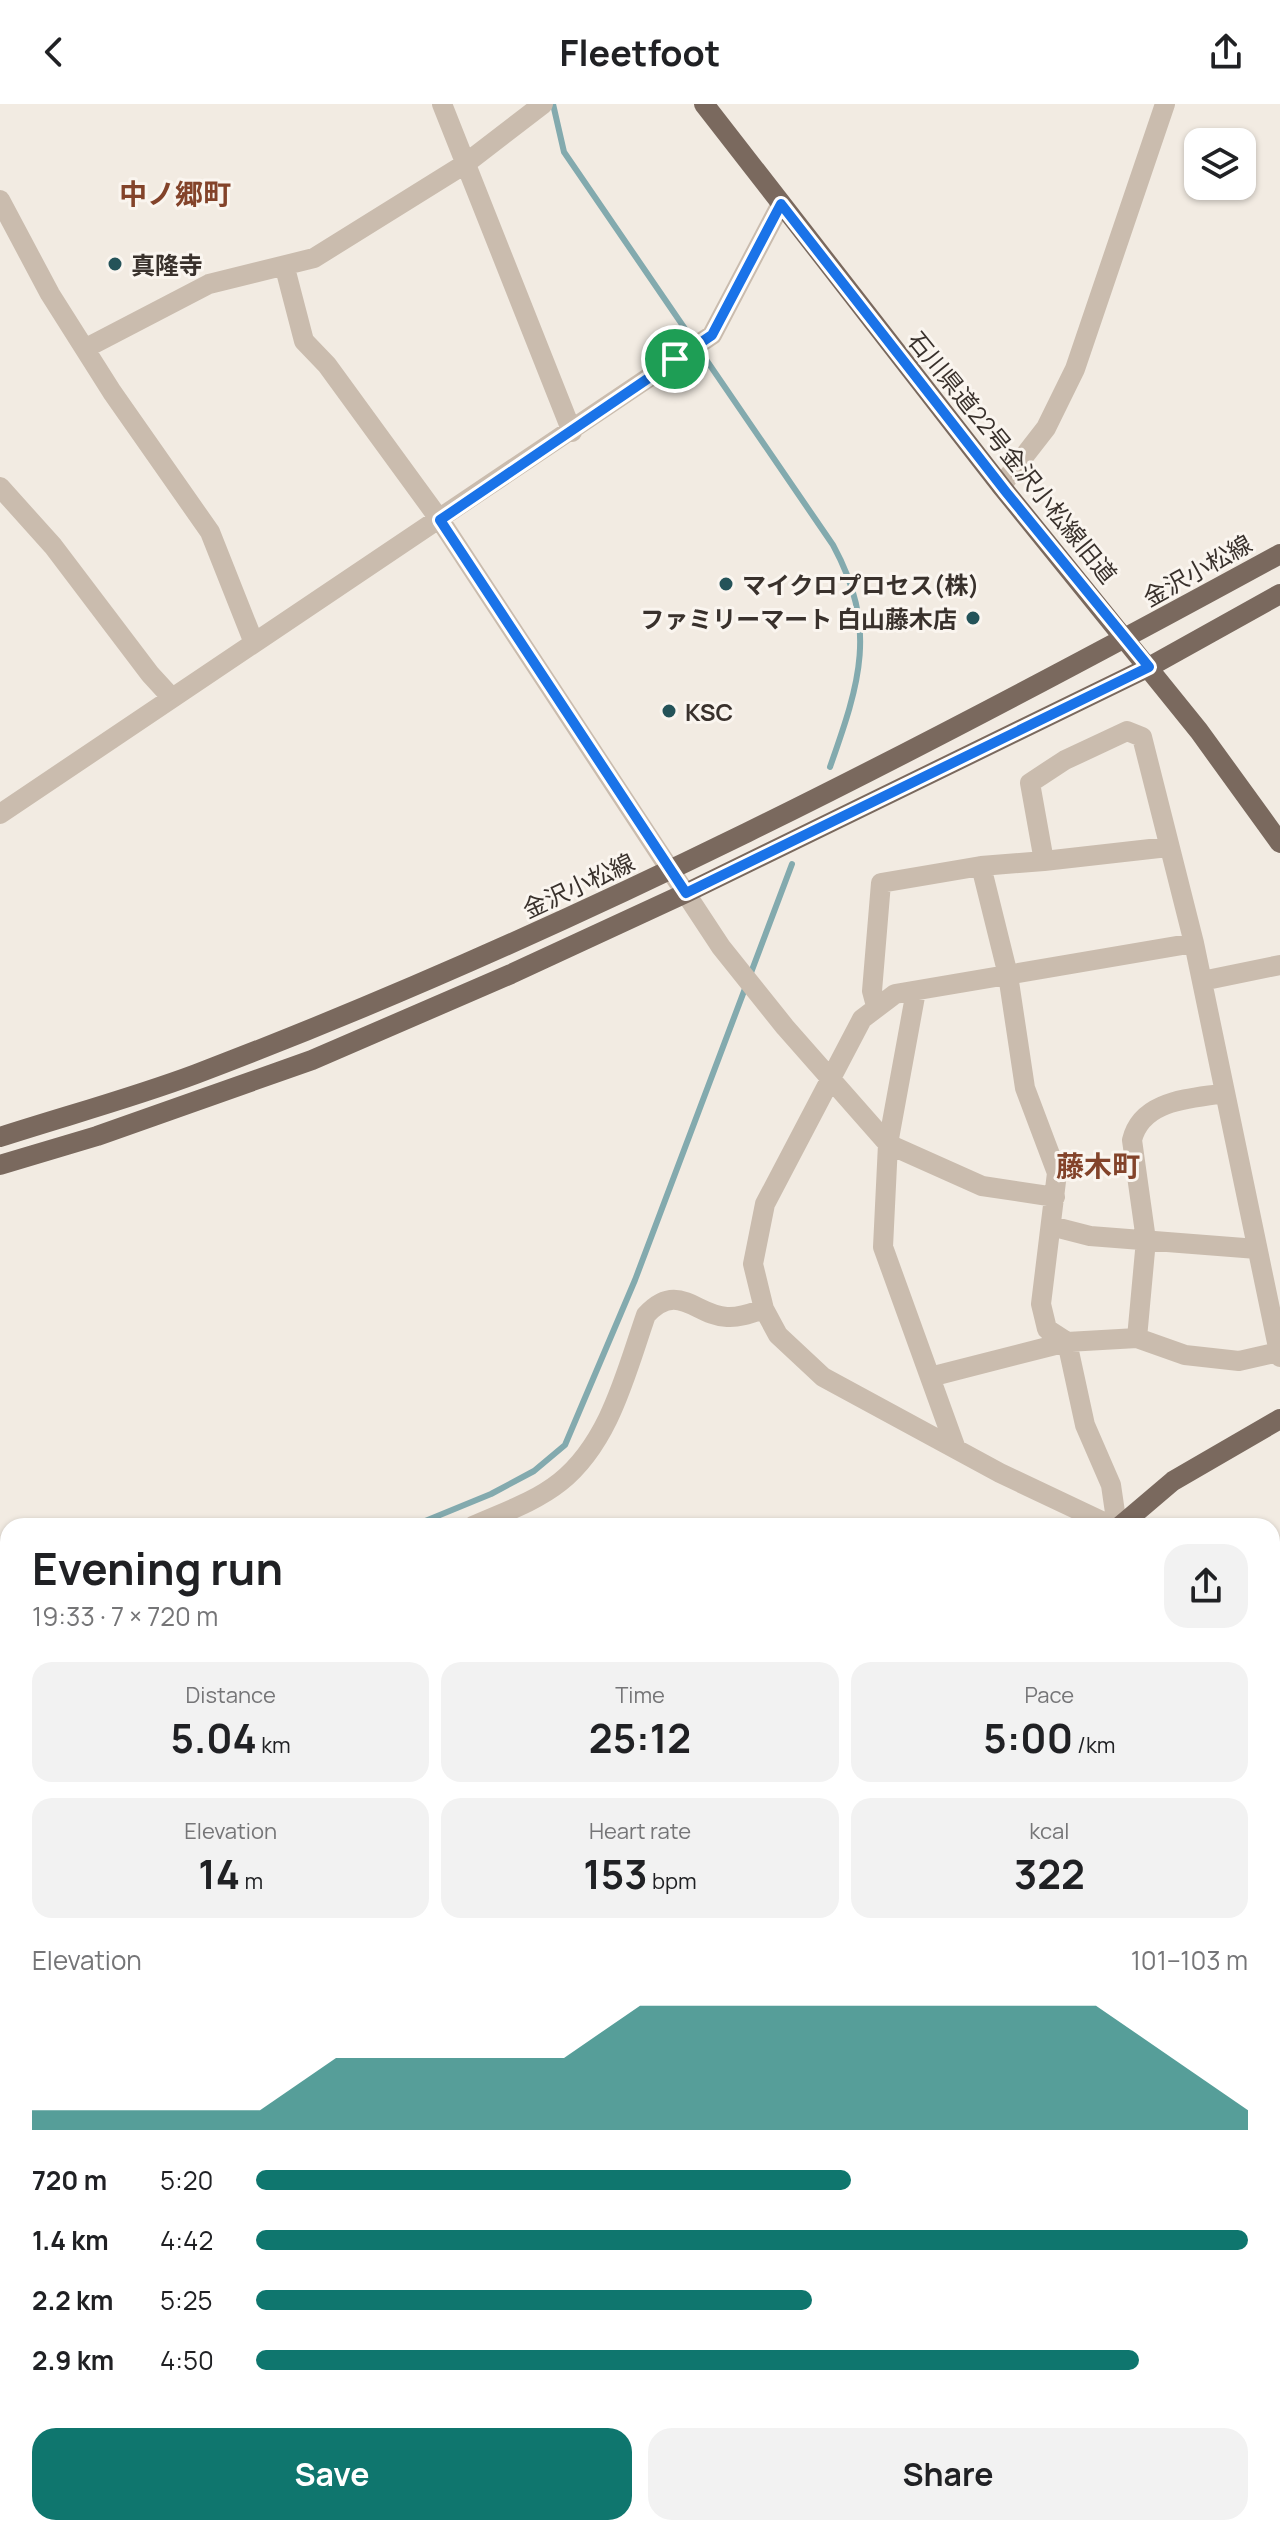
<!DOCTYPE html>
<meta charset="utf-8">
<style>
:root{--surface:#fff;--page:#f2f2f2;--text:#202124;--muted:#757577;--accent:#0f766e}
body{margin:0;font-family:Manrope,"Noto Sans JP",sans-serif;background:var(--page);color:var(--text);height:100vh;display:flex;flex-direction:column;font-size:30px;white-space:nowrap}
*{box-sizing:border-box;margin:0}
p{font-size:26px;color:var(--muted)}
.icon{flex:none;width:44px;height:44px;fill:none;stroke:currentColor;stroke-width:2;stroke-linecap:round;stroke-linejoin:round}
.map{position:relative;flex:1;overflow:hidden}
.sheet{position:absolute;left:0px;top:1414px;width:1280px;height:1018px;display:flex;flex-direction:column;background:var(--surface);border-radius:24px 24px 0 0;box-shadow:0 2px 6px #0004}
.sheet>*{flex:none}
.fabs{position:absolute;left:1184px;top:24px;display:grid;gap:16px}
.fabs a{display:grid;place-items:center;width:72px;height:72px;border-radius:16px;background:var(--surface);box-shadow:0 2px 6px #0004;font-size:40px}
.pin{position:absolute;display:grid;place-items:center;width:68px;height:68px;color:#fff;margin:-34px;border:4px solid #fff;border-radius:50%;box-shadow:0 2px 8px #0007}
.round{display:grid;place-items:center;flex:none;width:84px;height:84px;border-radius:24px;background:var(--page)}
.head{display:flex;align-items:center;justify-content:space-between;height:136px;padding:0 32px}
h1{font-size:44px;font-weight:700;line-height:60px}
.metrics{display:grid;grid-template-columns:repeat(3,1fr);gap:12px;height:136px;padding:8px 32px}
.metrics div{display:grid;align-content:center;border-radius:20px;background:var(--page);text-align:center}
.metrics b{font-size:40px;font-weight:700}
.metrics small{font-size:22px;font-weight:400}
.metrics p{font-size:22px}
.chart{height:224px;padding:16px 32px}
.chart p{display:flex;justify-content:space-between}
.chart svg{width:100%;height:144px;margin-top:8px;fill:var(--accent);opacity:.7}
.cta{display:flex;gap:16px;margin-top:auto;padding:16px 32px}
.cta a{flex:1;height:92px;border-radius:24px;background:var(--accent);color:#fff;font-size:32px;font-weight:700;line-height:92px;text-align:center}
.cta a+a{background:var(--page);color:var(--text)}
ul{padding:0 32px;list-style:none;font-size:26px}
li{display:grid;grid-template-columns:128px 96px 1fr;align-items:center;height:60px}
li i{height:20px;border-radius:10px;background:var(--accent)}
header{display:flex;justify-content:space-between;align-items:center;height:104px;padding:0 32px;background:var(--surface);font-size:36px;font-weight:700}
.map>svg:first-child{display:block}
</style>
<header><svg class="icon" aria-label="back" viewBox="0 0 24 24"><path d="M15 5l-7 7 7 7"/></svg>Fleetfoot<svg class="icon" aria-label="share" viewBox="0 0 24 24"><path d="M12 15V3M7 8l5-5 5 5M5 13v7h14v-7"/></svg></header>
<div class="map">
<svg width="1280" height="2431" viewBox="0 0 1280 2431">
<rect width="100%" height="100%" fill="#f2ebe2"/>
<g fill="none" stroke-linecap="round" stroke-linejoin="round">
<!-- stream -->
<path stroke="#83aaae" stroke-width="6" d="M553,0l11,48 269,393c45,83 27,137 -3,222
M413,1422l78,-32 43,-23 31,-26 70,-165 157,-416
M0,1591l8,-3"/>
<!-- minor -->
<path stroke="#cabcae" stroke-width="20" d="M442,0l130,328
M0,96l50,94 62,98 98,140 44,111
M285,164l19,73 23,24 113,155 281,427 64,80 103,117 94,42 73,11
M86,244l123,-64 105,-26 151,-94 78,-60
M1001,382l45,-58 29,-59 90,-265
M0,383l53,59 97,128 22,24
M0,710l712,-479 69,-131
M1168,743l-124,14 -14,-78 35,-23 62,-29 15,6 52,206
M981,762l27,109 17,113 32,85 -16,131 6,25 20,13 18,83 26,60 6,41
M1202,877l78,-16
M916,887l-28,153 -5,103 73,202
M876,902l-4,-15 9,-108 100,-17 63,-5
M1051,1122l39,10 167,13
M1137,1234l9,-98 -14,-100c10,-41 59,-41 93,-47
M930,1273l137,-35 70,-4 48,17 54,6 40,-9
M473,1422c29,-13 62,-24 87,-44 50,-40 66,-110 86,-167 32,-35 50,1 81,2 12,1 25,-4 37,-8
M1112,1422l-112,-53 -177,-96 -45,-42 -14,-26 -11,-45 12,-60 97,-185 33,-25 299,-51 86,414
M0,1851l8,-13
M578,2424l12,7
M1110,2424l23,7
M1264,2424l1,7
M692,2431l4,-7
M839,2431l4,-7
M977,2431l4,-7"/>
<!-- major -->
<path stroke="#7a695e" stroke-width="20" d="M704,0l297,382 198,245 81,112
M0,1033c65,-21 132,-39 196,-63 375,-142 732,-328 1084,-520
M0,1061l97,-29 215,-76 199,-86 175,-81 463,-226 131,-73
M1120,1422l53,-45 107,-62
M517,2431l4,-7"/>
</g>
<g fill="none" stroke-linecap="round" stroke-linejoin="round">
<!-- route casing -->
<g stroke="#fff" stroke-width="16">
<path id="route" d="M781,100l225,288 143,175 -463,226 -246,-373 272,-185z"/>
</g>
<!-- route -->
<use href="#route" stroke="#1a73e8" stroke-width="10"/>
</g>
<!-- markers -->
<g fill="#245359" stroke="#faf5ef" stroke-width="3">
<circle cx="115" cy="160" r="8"/>
<circle cx="726" cy="480" r="8"/>
<circle cx="973" cy="514" r="8"/>
<circle cx="669" cy="607" r="8"/>
</g>
<g text-anchor="middle" dominant-baseline="central" stroke-width="6" stroke-linejoin="round" paint-order="stroke">
<!-- poi labels -->
<g font-size="24" font-weight="bold" fill="#39312c" stroke="#faf5ef" text-anchor="start">
<text x="131" y="160">真隆寺</text>
<text x="742" y="480">マイクロプロセス(株)</text>
<text x="957" y="514" text-anchor="end">ファミリーマート 白山藤木店</text>
<text x="685" y="607">KSC</text>
</g>
<!-- street labels -->
<g font-size="24" fill="#39312c" stroke="#faf5ef">
<text transform="translate(1013 353) rotate(51)">石川県道22号金沢小松線旧道</text>
<text transform="translate(1197 466) rotate(-29)">金沢小松線</text>
<text transform="translate(578 781) rotate(-25)">金沢小松線</text>
</g>
<!-- quarter labels -->
<g font-size="28" font-weight="bold" fill="#83432a" stroke="#faf5ef">
<text x="175" y="89">中ノ郷町</text>
<text x="1098" y="1061">藤木町</text>
</g>
</g>
</svg>
<div class="fabs">
<a><svg class="icon" aria-label="layers" viewBox="0 0 24 24"><path d="M12 4l9 5-9 5-9-5zM3 14l9 5 9-5"/></svg></a>
</div>
<div class="pin" style="left:675px;top:255px;background:#1e9e55"><svg class="icon" aria-label="arrive" viewBox="0 0 24 24"><path d="M6 21V4h12l-3 4 3 4H6"/></svg></div>
<section class="sheet">
<div class="head"><div><h1>Evening run</h1><p>19:33 · 7 × 720 m</p></div><a class="round"><svg class="icon" aria-label="share" viewBox="0 0 24 24"><path d="M12 15V3M7 8l5-5 5 5M5 13v7h14v-7"/></svg></a></div>
<div class="metrics">
<div><p>Distance</p><b>5.04<small> km</small></b></div>
<div><p>Time</p><b>25:12</b></div>
<div><p>Pace</p><b>5:00<small> /km</small></b></div>
</div>
<div class="metrics">
<div><p>Elevation</p><b>14<small> m</small></b></div>
<div><p>Heart rate</p><b>153<small> bpm</small></b></div>
<div><p>kcal</p><b>322</b></div>
</div>
<div class="chart"><p><span>Elevation</span>101–103 m</p>
<svg viewBox="0 0 160 44" preserveAspectRatio="none"><path d="M0 44V38L10 38L20 38L30 38L40 22L50 22L60 22L70 22L80 6L90 6L100 6L110 6L120 6L130 6L140 6L150 22L160 38V44z"/></svg>
</div>
<ul>
<li><b>720 m</b>5:20<i style="width:60%"></i></li>
<li><b>1.4 km</b>4:42<i style="width:100%"></i></li>
<li><b>2.2 km</b>5:25<i style="width:56%"></i></li>
<li><b>2.9 km</b>4:50<i style="width:89%"></i></li>
</ul>
<div class="cta"><a>Save</a><a>Share</a></div>
</section>
</div>
